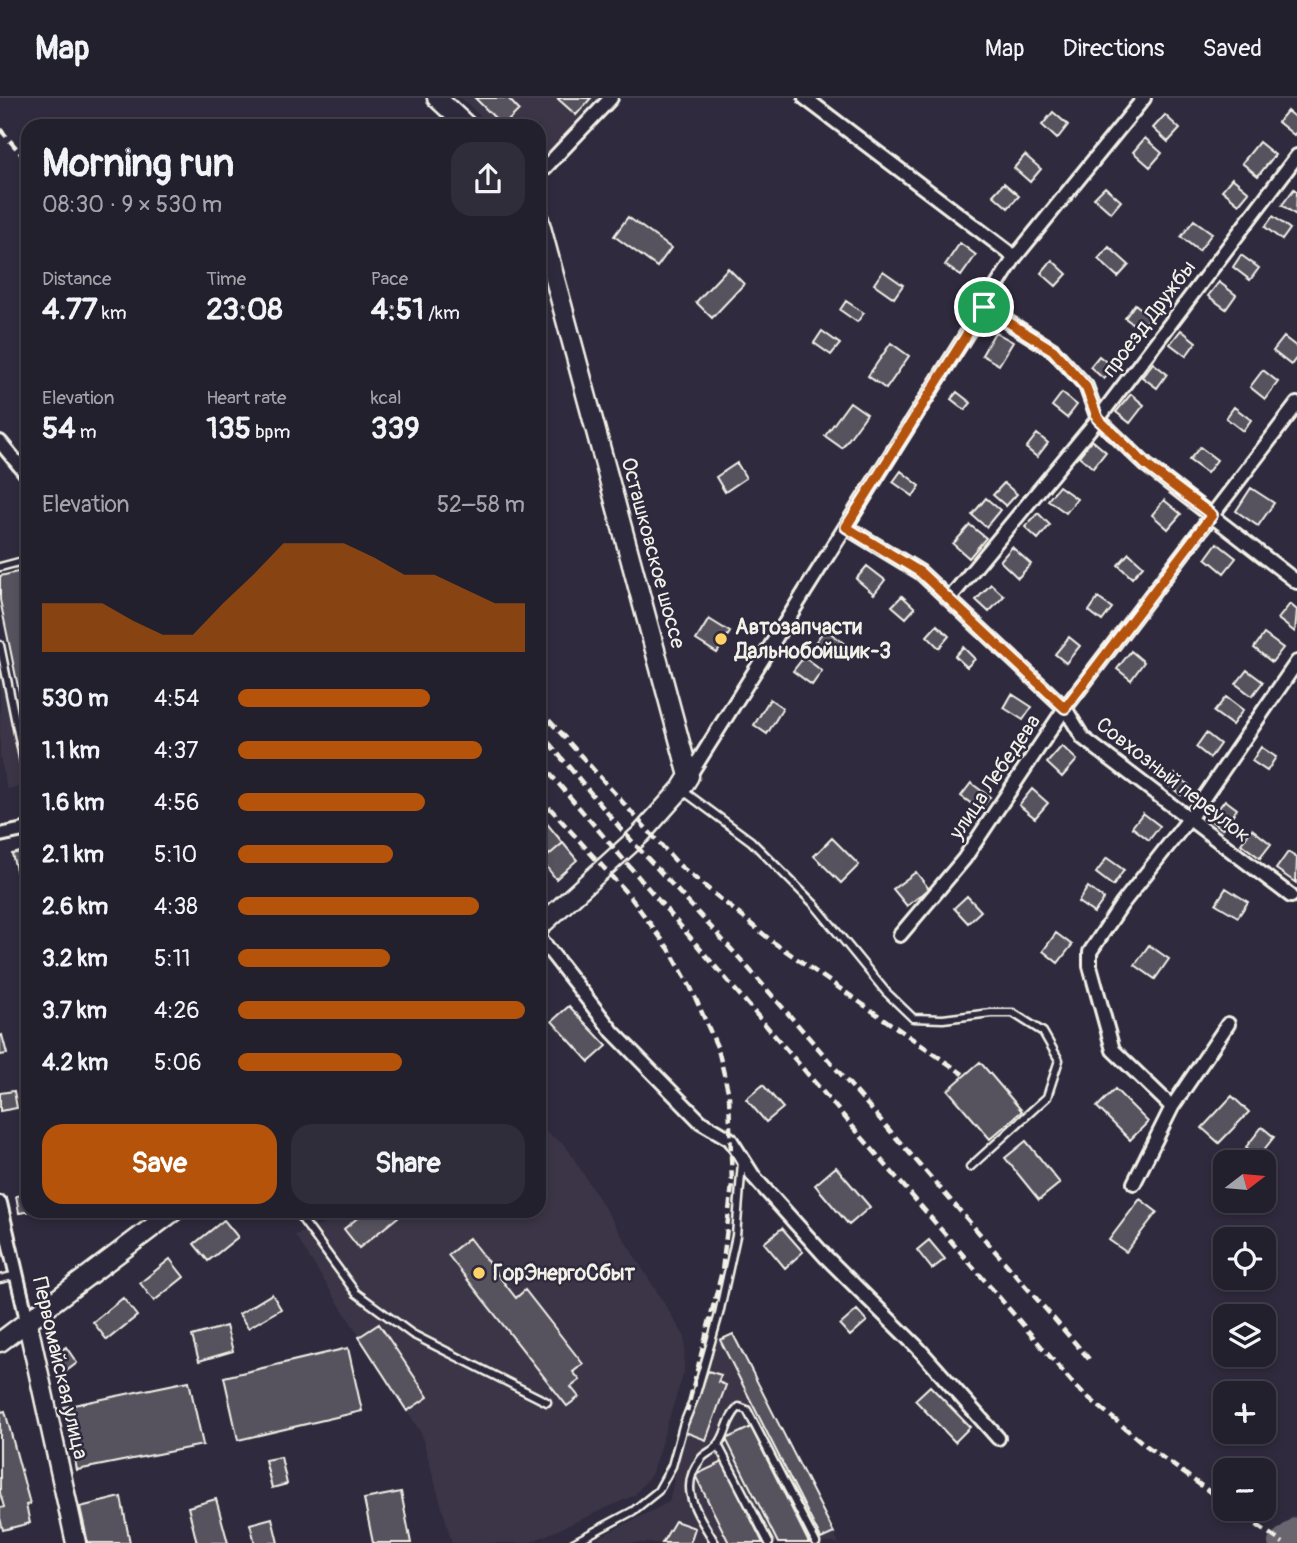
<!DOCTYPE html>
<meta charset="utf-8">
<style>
:root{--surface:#23202e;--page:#2f2d3a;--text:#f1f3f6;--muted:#a3a3aa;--line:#403e4a;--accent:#b45309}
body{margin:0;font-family:Pangolin,sans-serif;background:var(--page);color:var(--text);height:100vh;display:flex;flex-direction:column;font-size:26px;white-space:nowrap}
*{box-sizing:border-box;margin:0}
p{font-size:23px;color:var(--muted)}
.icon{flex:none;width:38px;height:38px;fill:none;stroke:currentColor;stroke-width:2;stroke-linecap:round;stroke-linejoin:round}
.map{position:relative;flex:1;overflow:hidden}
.drawer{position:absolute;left:21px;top:21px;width:525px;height:1099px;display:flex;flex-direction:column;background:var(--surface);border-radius:21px;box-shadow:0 4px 10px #0003,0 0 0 2px var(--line)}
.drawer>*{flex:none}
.needle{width:46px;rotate:74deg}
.fabs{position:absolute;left:1213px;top:1052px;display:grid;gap:14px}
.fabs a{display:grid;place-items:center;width:63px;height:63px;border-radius:14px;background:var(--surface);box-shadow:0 4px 10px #0003,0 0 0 2px var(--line);font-size:35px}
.pin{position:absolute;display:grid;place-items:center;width:60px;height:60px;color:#fff;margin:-30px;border:4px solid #fff;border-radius:50%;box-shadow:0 2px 7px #0007}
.round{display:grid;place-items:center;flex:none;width:74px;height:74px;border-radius:21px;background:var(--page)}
.summary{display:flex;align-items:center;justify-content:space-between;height:119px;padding:0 21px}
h1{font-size:38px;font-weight:700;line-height:52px}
.stats{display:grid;grid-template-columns:repeat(3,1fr);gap:10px;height:119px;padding:7px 21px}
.stats div{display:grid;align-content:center}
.stats b{font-size:30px;font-weight:700}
.stats small{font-size:19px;font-weight:400}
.stats p{font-size:19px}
.chart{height:196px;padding:14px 21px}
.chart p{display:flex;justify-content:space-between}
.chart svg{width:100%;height:126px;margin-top:7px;fill:var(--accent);opacity:.7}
.button{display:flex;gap:14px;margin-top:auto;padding:14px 21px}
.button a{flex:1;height:80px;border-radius:21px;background:var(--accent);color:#fff;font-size:28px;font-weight:700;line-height:80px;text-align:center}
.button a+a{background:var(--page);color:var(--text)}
ul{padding:0 21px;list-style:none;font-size:23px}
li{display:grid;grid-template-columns:112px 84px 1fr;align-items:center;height:52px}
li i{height:18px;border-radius:9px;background:var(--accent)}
header{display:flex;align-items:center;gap:42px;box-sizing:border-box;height:98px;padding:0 35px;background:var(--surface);border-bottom:2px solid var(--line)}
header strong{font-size:33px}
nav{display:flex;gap:38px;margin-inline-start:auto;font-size:24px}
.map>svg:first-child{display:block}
</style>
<header>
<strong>Map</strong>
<nav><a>Map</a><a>Directions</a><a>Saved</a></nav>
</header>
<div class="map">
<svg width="1297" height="1445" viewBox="0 0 1297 1445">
<rect width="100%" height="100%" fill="#2f2a3d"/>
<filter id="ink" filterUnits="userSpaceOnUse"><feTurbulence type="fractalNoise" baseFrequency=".0143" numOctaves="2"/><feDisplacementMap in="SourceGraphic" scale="14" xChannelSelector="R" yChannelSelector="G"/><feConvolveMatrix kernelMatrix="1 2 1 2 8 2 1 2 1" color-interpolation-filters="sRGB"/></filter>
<g filter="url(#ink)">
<!-- built -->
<path fill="#3b3647" d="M461,0h136l-58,63v-35h-48z
M0,571l24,117 -17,3 -7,-33z
M539,1029l27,19 119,191 -1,35 -33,103 -16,20 -106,48h-77l-31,-110 -126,-198 37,-14 16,-10h191z
M733,1236l106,209h-251l81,-41 16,-70 32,-91z"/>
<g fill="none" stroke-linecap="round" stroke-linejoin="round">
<!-- river -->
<path stroke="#6a6670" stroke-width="24" d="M1280,1445l17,-14"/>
</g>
<!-- building -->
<path fill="#56525f" stroke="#f4f1e8" stroke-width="2" d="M475,0h33l11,12 -16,16z
M557,0h34l-15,17z
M1287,13l10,8v12l-3,4 -16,-13z
M1053,14l15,13 -11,14 -15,-14z
M1165,17l15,14 -12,13 -15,-14z
M1145,40l17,15 -12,14 -17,-15z
M1259,44l16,13 -17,21 -16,-13z
M1025,57l16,14 -11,13 -16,-14z
M1232,80l17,14 -10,12 -17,-14z
M1004,85l15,13 -11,12 -15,-13z
M1105,89l16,14 -10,12 -17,-15z
M1294,91l3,3 -1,23 -14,-10z
M1273,118l17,13 -8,11 -17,-13z
M628,119l43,31 -14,19 -43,-31z
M1194,122l18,13 -13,18 -18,-14z
M960,145l16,12 -15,21 -16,-11z
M1109,149l20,18 -11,12 -20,-18z
M1241,157l18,13 -9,12 -17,-13z
M1052,162l15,14 -11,12 -15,-13z
M728,170l16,16 -32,34 -16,-16z
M883,173l20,14 -9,13 -20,-14z
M1219,184l17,13 -10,14 -18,-13z
M846,203l18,12 -7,9 -17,-12z
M1135,206l15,12 -10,13 -15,-11z
M1181,232l15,12 -10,14 -16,-12z
M822,233l18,13 -9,11 -17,-12z
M995,234l18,10 -14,23 -17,-10z
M1284,239l13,10v10l-6,8 -18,-14z
M891,245l18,13 -23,33 -18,-13z
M1099,258l15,12 -10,11 -14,-12z
M1153,265l14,11 -10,14 -15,-11z
M1263,272l15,12 -13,17 -15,-12z
M957,294l14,11 -6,7 -14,-11z
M1062,295l15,12 -10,13 -15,-12z
M1131,296l13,11 -14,18 -14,-11z
M850,304l17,12 -25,34 -17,-12z
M1234,309l17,13 -8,11 -17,-13z
M1037,336l11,9 -11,14 -11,-9z
M1092,342l14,12 -13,16 -14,-12z
M1200,349l17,13 -10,13 -18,-13z
M737,365l9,15 -21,14 -9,-15z
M901,373l19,15 -7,10 -20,-14z
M1004,385l13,11 -11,12 -13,-11z
M1059,388l18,13 -11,14 -18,-13z
M1251,390l23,15 -16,23 -22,-15z
M986,400l14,12 -14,17 -14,-12z
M1164,402l17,14 -13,15 -16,-14z
M1038,415l12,12 -12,14 -13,-12z
M970,427l16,13 -17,20 -16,-14z
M1217,445l19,15 -12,15 -18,-15z
M1012,449l19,17 -13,14 -18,-17z
M1129,455l14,13 -11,12 -14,-13z
M867,468l18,14 -11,14 -18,-15z
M22,473l6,31v133l-28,-135v-24z
M991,486l13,12 -15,16 -13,-12z
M902,498l13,12 -9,10 -14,-12z
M1098,500l14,10 -10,13 -13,-10z
M1290,506l7,6 -2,22 -17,-13z
M709,521l21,13 -13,21 -21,-13z
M937,527l12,11 -10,12 -12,-12z
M825,531l20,15 -10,14 -21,-14z
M1264,536l19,14 -11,14 -18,-14z
M1069,539l11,9 -14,17 -11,-9z
M963,549l12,12 -8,8 -12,-11z
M1131,553l13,11 -13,18 -14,-11z
M804,559l18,14 -10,14 -19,-14z
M1247,572l16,12 -11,14 -16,-12z
M1012,596l20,13 -9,13 -19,-12z
M1226,599l17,13 -11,15 -18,-13z
M770,601l13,9 -16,26 -13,-9z
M1206,635l14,11 -10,14 -14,-11z
M1062,648l15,14 -15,17 -15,-14z
M1261,649l15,10 -9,14 -15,-10z
M1175,676l14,11 -8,10 -14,-11z
M971,685l19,14 -10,13 -19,-14z
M1032,691l16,14 -13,15 -16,-13z
M1225,702l12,9 -15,20 -12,-9z
M1143,715l17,13 -11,14 -17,-13z
M539,716l24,29 -14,12 -10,-13z
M1252,731l19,15 -11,14 -19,-14z
M832,740l27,27 -18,18 -27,-27z
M563,745l14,17 -21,19 -14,-18z
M28,752v33l-8,2 -8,-31z
M1288,754l9,6 -1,25 -20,-14z
M1107,760l17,12 -11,16 -17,-13z
M916,774l13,17 -22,17 -14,-17z
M1088,789l16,12 -10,14 -16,-11z
M1226,790l22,14 -10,15 -22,-13z
M967,798l14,15 -13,12 -14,-15z
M1056,835l16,12 -14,18 -15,-12z
M1149,847l20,14 -14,20 -20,-14z
M569,908l38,40 -18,16 -37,-41z
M2,937l5,19 -7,1v-19z
M980,964l42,49 -32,28 -42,-49z
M763,987l20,23 -17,14 -20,-23z
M1115,991l33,33 -18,18 -33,-33z
M14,993l3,17 -17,3v-18z
M1232,998l17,16 -30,31 -17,-15z
M1262,1029l12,10 -16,20 -12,-10z
M1026,1043l34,42 -21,17 -34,-42z
M836,1069l34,40 -21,18 -34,-40z
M28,1096v17h3l-12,2 -3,-17z
M1140,1101l17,13 -31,40 -17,-12z
M366,1113h35l2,2 -44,35 -15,-19z
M224,1122l14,17 -30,24 -14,-17z
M782,1130l21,24 -18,16 -21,-25z
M469,1140l47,60 9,-8 58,74 -10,8 7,8 -9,7 8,10 -12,9 -119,-151z
M929,1142l16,19 -13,10 -15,-19z
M170,1161l14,18 -30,24 -14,-18z
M272,1196l9,15 -33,19 -9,-14z
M123,1200l14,18 -30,24 -14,-18z
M857,1212l10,11 -17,15 -10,-11z
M379,1226l49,73 -21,14 -48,-74z
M226,1228l7,25 -34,10 -7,-25z
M733,1236l101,199 -13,6 -101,-199z
M66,1249l11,16 -12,9 -12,-16z
M348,1250l14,63 -124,29 -14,-63z
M708,1273l13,4 -3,7 8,3 -20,55 -21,-8z
M189,1283l14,64 -126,25 -13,-63z
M930,1288l40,41 -15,15 -40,-42z
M0,1310l1,4 4,-1 25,93 -4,1 4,18 -27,7 -3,-12v-10l4,-1 -4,-14z
M751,1329l58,116h-31l-52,-104z
M281,1359l6,27 -15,4 -7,-28z
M723,1364l40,81h-34l-34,-68z
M401,1394l10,51h-38l-9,-44z
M121,1399l9,46h-42l-8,-36z
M216,1401l12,44h-31l-9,-36z
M272,1420l6,25h-23l-5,-19z
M675,1423l20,7 -5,15h-28z"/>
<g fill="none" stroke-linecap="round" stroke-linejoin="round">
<!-- lane casing -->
<g stroke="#f4f1e8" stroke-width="11">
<path id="lane" d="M0,469l19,-5 9,2
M0,547l28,137
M682,692l69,51 63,63 72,88 27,26 30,1 48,-6h22l30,19 16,28 -12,37 -77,70
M296,1113l60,82 56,41 135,68
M0,1181l17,-4
M718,1347l51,98
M573,1445l60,-32 25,-20 14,-25 11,-40 13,-32 23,-80 17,-78 6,-74
M715,1445c-16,-28 -39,-54 -14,-84 4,-6 13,-8 17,-14 10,-12 7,-24 21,-38l8,3 69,133"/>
</g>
<!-- street casing -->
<g stroke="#f4f1e8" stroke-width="18">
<path id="street" d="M805,0l210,159
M539,76l72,-76
M984,209l69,43 33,36 12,33 48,46 151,117
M0,344l28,34
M846,429l74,45 145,136 18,30 208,158
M949,501l149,-180 199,-263
M689,678l326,-519 129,-159
M0,737l28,-6
M900,837l64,-76 101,-151 232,-304
M539,839l74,95 88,90 29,17 24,38 71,79 92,91 81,91
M1172,1009l56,-83
M1134,1085l38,-76 -59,-57 -23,-84v-14l32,-48 67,-85 108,-157
M0,1105l27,117"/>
</g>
<!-- secondary casing -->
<g stroke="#f4f1e8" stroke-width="23">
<path id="secondary" d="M437,0l30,28
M539,122l150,556 -8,13 -40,45 -102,93
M27,1222l49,223
M0,1244l174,-131"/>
</g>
<!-- lane -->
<use href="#lane" stroke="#2f2a3d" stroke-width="6"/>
<!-- street -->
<use href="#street" stroke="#2f2a3d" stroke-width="12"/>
<!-- secondary -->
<use href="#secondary" stroke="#2f2a3d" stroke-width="18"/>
<!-- rail -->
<path stroke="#f4f1e8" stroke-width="4.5" stroke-dasharray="10 5" stroke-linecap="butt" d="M0,31l28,33
M539,611l140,156 94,77 190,132
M539,633l81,97 123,134 346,397
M539,663l538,627 67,56 81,59
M539,698l92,102 38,51 22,39 27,61 11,46 3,90 -10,86 -35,140
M1232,1410l51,35"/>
</g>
</g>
<g fill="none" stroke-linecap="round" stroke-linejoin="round" filter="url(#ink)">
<!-- route casing -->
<g stroke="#fff" stroke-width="14">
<path id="route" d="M984,209l69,43 33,37 12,32 48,46 66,50 -147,193 -145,-136 -74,-45z"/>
</g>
<!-- route -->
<use href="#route" stroke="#b45309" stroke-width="9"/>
</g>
<!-- markers -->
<g fill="#ffd166" stroke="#2f2a3d" stroke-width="2.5">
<circle cx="721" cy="541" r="7"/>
<circle cx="479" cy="1175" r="7"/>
</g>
<g text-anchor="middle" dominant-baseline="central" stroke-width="5" stroke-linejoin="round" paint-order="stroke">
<!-- street labels -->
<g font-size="21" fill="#f4f1e8" stroke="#2f2a3d">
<text transform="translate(1149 221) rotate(-53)">проезд Дружбы</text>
<text transform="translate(653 455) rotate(75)">Осташковское шоссе</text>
<text transform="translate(995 679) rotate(-56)">улица Лебедева</text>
<text transform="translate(1173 682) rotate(38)">Совхозный переулок</text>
<text transform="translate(60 1270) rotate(77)">Первомайская улица</text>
</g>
<!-- poi labels -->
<g font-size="21" font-weight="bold" fill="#f4f1e8" stroke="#2f2a3d" text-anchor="start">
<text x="735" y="529">Автозапчасти<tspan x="735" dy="24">Дальнобойщик-3</tspan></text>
<text x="493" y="1175">ГорЭнергоСбыт</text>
</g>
</g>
</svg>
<div class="fabs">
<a><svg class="needle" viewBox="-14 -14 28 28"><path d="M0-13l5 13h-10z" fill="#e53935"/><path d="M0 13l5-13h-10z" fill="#a3a3aa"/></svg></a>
<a><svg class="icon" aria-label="locate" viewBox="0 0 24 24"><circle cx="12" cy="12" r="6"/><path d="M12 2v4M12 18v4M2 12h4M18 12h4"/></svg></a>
<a><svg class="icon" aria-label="layers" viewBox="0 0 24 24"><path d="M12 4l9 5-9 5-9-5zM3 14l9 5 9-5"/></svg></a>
<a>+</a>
<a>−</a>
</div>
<div class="pin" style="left:984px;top:209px;background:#1e9e55"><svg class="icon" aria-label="arrive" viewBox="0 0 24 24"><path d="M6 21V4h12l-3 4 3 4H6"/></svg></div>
<section class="drawer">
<div class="summary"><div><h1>Morning run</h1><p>08:30 · 9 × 530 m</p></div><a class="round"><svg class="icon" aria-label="share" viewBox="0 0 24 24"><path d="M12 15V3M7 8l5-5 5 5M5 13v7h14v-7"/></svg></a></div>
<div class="stats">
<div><p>Distance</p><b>4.77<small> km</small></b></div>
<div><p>Time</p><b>23:08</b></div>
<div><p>Pace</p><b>4:51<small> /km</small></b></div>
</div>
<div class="stats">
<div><p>Elevation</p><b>54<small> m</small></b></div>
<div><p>Heart rate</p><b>135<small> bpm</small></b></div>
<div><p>kcal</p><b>339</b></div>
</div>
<div class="chart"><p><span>Elevation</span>52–58 m</p>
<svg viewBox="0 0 160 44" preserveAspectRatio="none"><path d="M0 44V27L10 27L20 27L30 33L40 38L50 38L60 27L70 17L80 6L90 6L100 6L110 11L120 17L130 17L140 22L150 27L160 27V44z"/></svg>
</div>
<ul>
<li><b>530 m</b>4:54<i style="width:67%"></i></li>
<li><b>1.1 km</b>4:37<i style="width:85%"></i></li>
<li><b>1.6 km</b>4:56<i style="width:65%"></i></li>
<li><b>2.1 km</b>5:10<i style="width:54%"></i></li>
<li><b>2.6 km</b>4:38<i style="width:84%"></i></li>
<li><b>3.2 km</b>5:11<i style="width:53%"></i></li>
<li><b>3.7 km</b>4:26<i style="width:100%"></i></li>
<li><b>4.2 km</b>5:06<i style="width:57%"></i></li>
</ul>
<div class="button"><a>Save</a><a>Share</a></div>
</section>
</div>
